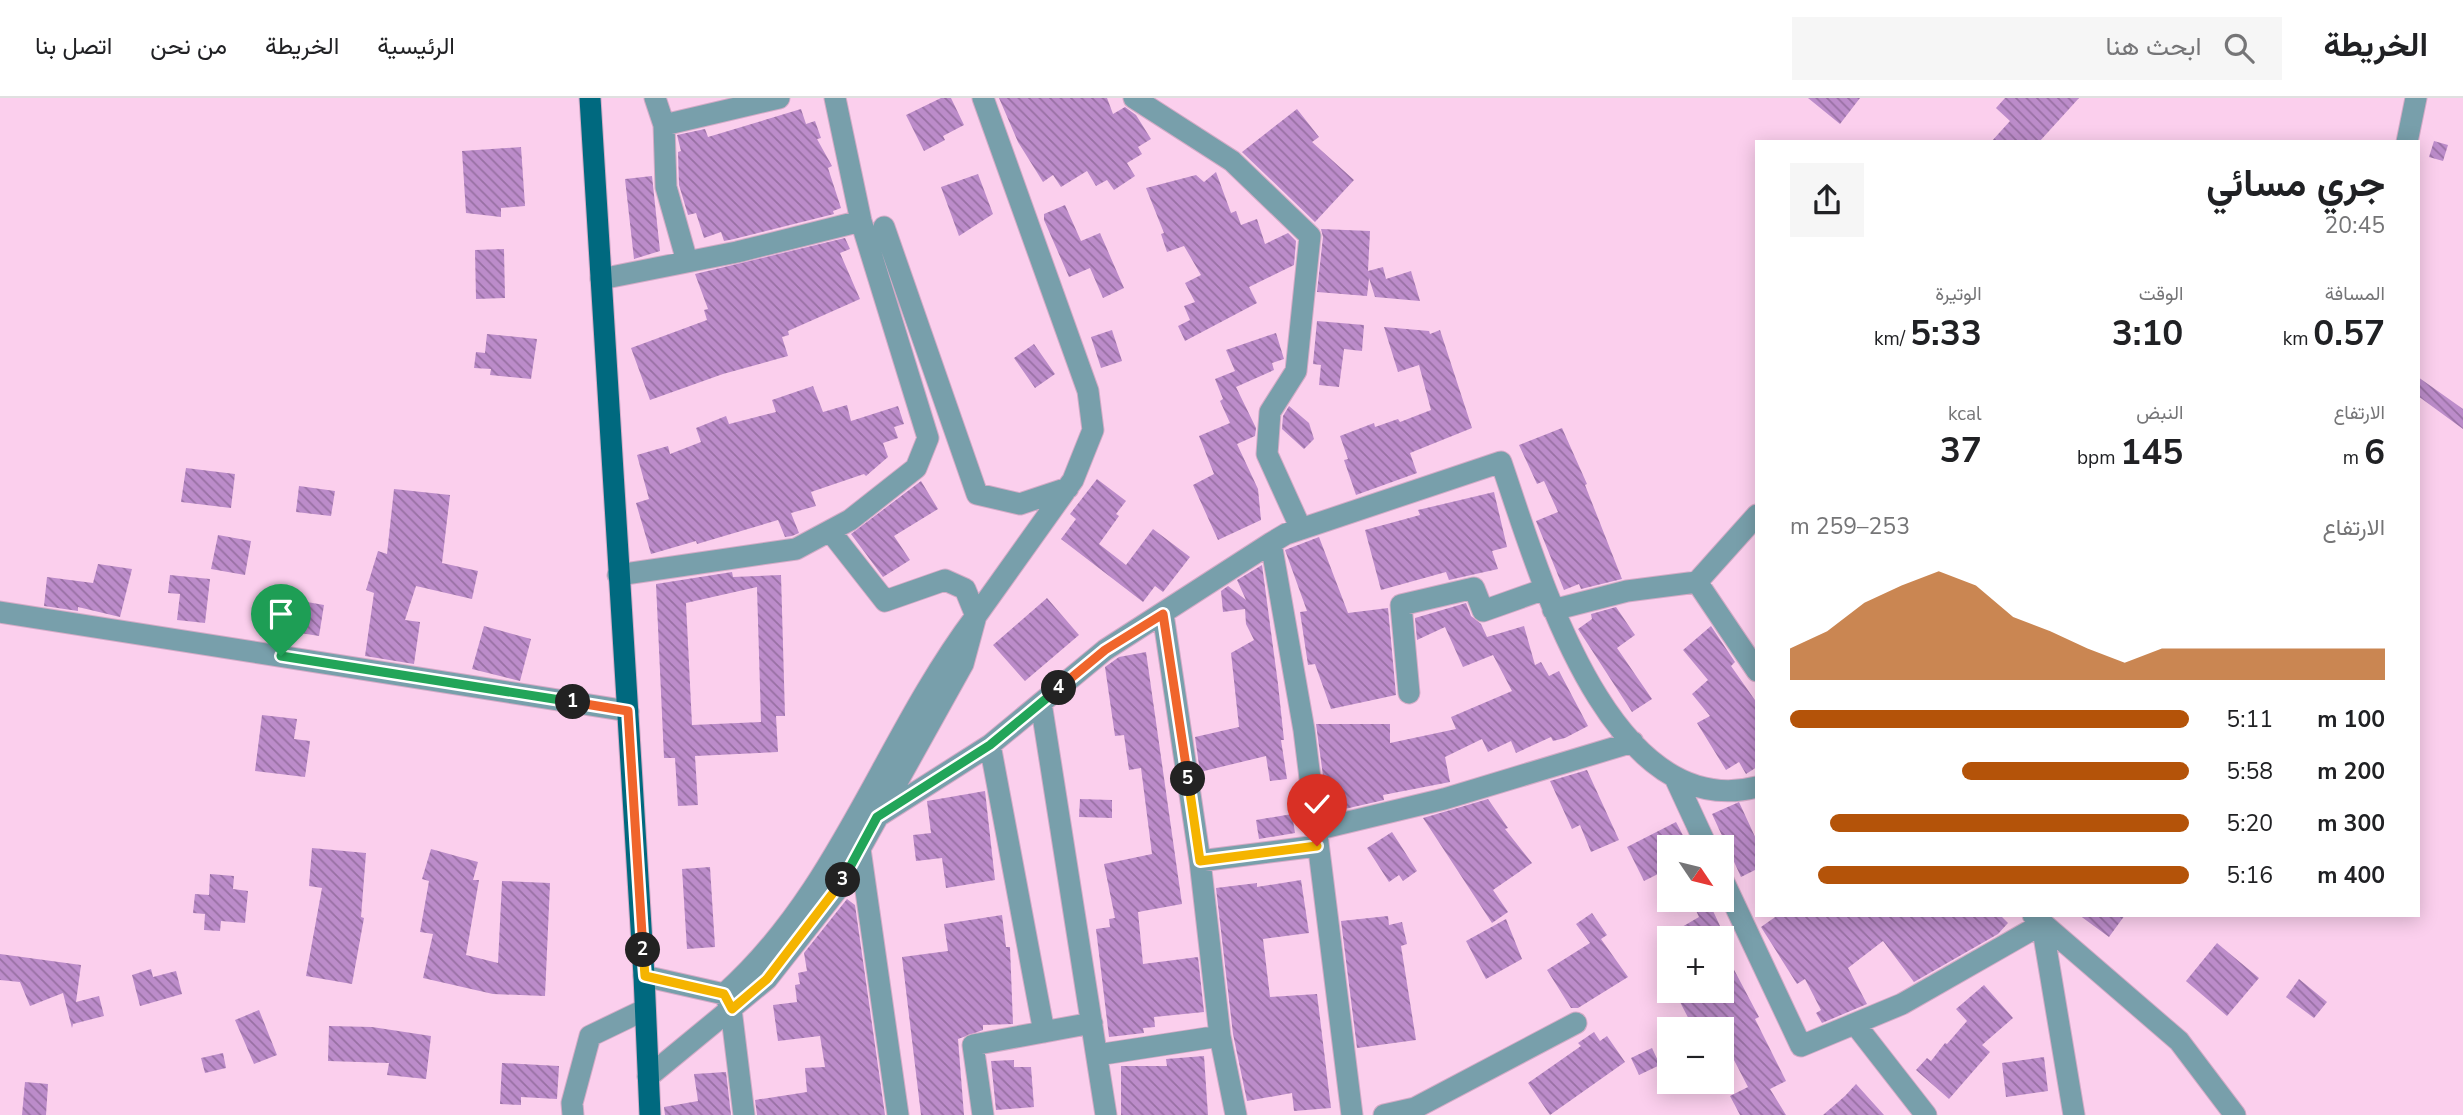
<!DOCTYPE html>
<html lang="ar">
<meta charset="utf-8">
<style>
:root{--surface:#fff;--page:#f6f6f6;--text:#202124;--muted:#757577;--line:#e0e0e0;--accent:#b45309}
body{margin:0;font-family:"Nunito Sans",Vazirmatn,sans-serif;background:var(--page);color:var(--text);direction:rtl;height:100vh;display:flex;flex-direction:column;font-size:26px;white-space:nowrap}
*{box-sizing:border-box;margin:0}
p{font-size:23px;color:var(--muted)}
.icon{flex:none;width:38px;height:38px;fill:none;stroke:currentColor;stroke-width:2;stroke-linecap:round;stroke-linejoin:round}
.map{position:relative;flex:1;overflow:hidden;direction:ltr}
.sheet{position:absolute;left:1755px;top:42px;width:665px;height:777px;display:flex;flex-direction:column;background:var(--surface);border-radius:0px;box-shadow:0 4px 18px #0003;direction:rtl}
.sheet>*{flex:none}
.needle{width:46px;rotate:125deg}
.fabs{position:absolute;left:1657px;top:737px;display:grid;gap:14px}
.fabs a{display:grid;place-items:center;width:77px;height:77px;border-radius:0px;background:var(--surface);box-shadow:0 4px 18px #0003;font-size:35px}
.pin{position:absolute;display:grid;place-items:center;width:60px;height:60px;color:#fff;margin:-72px -30px;border-radius:50% 50% 50% 0;rotate:-45deg;box-shadow:0 0 7px #0007}
.pin .icon{rotate:45deg}
.km{position:absolute;width:35px;height:35px;margin:-18px;border-radius:50%;background:#222;color:#fff;font-size:19px;line-height:35px;text-align:center}
.round{display:grid;place-items:center;flex:none;width:74px;height:74px;border-radius:0px;background:var(--page)}
.headline{display:flex;align-items:center;justify-content:space-between;height:119px;padding:0 35px}
h1{font-size:38px;font-weight:700;line-height:52px}
.metrics{display:grid;grid-template-columns:repeat(3,1fr);gap:10px;height:119px;padding:7px 35px}
.metrics div{display:grid;align-content:center}
.metrics b{font-size:35px;font-weight:700}
.metrics small{font-size:19px;font-weight:400}
.metrics p{font-size:19px}
.chart{height:196px;padding:14px 35px}
.chart p{display:flex;justify-content:space-between}
.chart svg{width:100%;height:126px;margin-top:7px;fill:var(--accent);opacity:.7}
ul{padding:0 35px;list-style:none;font-size:23px}
li{display:grid;grid-template-columns:112px 84px 1fr;align-items:center;height:52px}
li i{height:18px;border-radius:9px;background:var(--accent)}
header{display:flex;align-items:center;gap:42px;box-sizing:border-box;height:98px;padding:0 35px;background:var(--surface);border-bottom:2px solid var(--line)}
header strong{font-size:33px}
nav{display:flex;gap:38px;margin-inline-start:auto;font-size:24px}
.search{width:490px;height:63px;background:var(--page);display:flex;align-items:center;gap:18px;box-sizing:border-box;padding:0 24px;border-radius:0px;color:var(--muted);font-size:26px}
.map>svg:first-child{display:block}
</style>
<header>
<strong>الخريطة</strong>
<div class="search"><svg class="icon" aria-label="search" viewBox="0 0 24 24"><circle cx="10" cy="10" r="6"/><path d="M15 15l6 6"/></svg>ابحث هنا</div>
<nav><a>الرئيسية</a><a>الخريطة</a><a>من نحن</a><a>اتصل بنا</a></nav>
</header>
<div class="map">
<svg width="2463" height="1017" viewBox="0 0 2463 1017">
<defs>
<pattern id="building-back-hatch" width="6" height="6" patternUnits="userSpaceOnUse" patternTransform="scale(1.75)"><rect width="6" height="6" fill="#bc8cca"/><path d="M-1 5l2 2M0 0l6 6M5-1l2 2" fill="none" stroke="#9870a3"/></pattern>
</defs>
<rect width="100%" height="100%" fill="#fbcfed"/>
<!-- building -->
<path fill="url(#building-back-hatch)" fill-rule="evenodd" d="M941,0h10l13,27 -21,11 2,4 -21,11 -18,-36z
M999,0h108l6,16 12,-7 11,8 15,24 -13,8 4,7 -15,9 8,13 -21,14 -7,-10 -11,6 -9,-15 -26,16 -8,-12 -10,7 -25,-40z
M1808,0h52l-20,26z
M2005,0h74l-40,44h-48l19,-21 -14,-13z
M801,11l5,15 9,-3 6,17 -4,1 15,27 -4,2 13,40 -8,3 1,3 -100,25 -10,2 -3,-9 -17,6 -8,-25 -8,2 -9,-30 -1,-33 3,-1 -4,-16 28,-6 3,8z
M1297,11l22,28 -7,5 42,38 -39,42 -73,-70z
M2434,43l14,4 -5,16 -14,-4z
M521,49l4,59 -24,2v9l-35,-4 -4,-62z
M1216,74l15,41 5,-2 5,14 16,-6 8,25 23,-11 8,8 -2,24 -45,22 8,16 -72,38 -7,-15 12,-6 -6,-14 11,-4 -10,-19 16,-8 -17,-29 -17,6 -6,-18 3,-1 -18,-45 50,-13 8,7z
M978,76l15,40 -34,22 -18,-49z
M652,78l8,75 -26,8 -9,-80z
M1065,107l16,36 19,-8 24,55 -21,10 -13,-30 -21,9 -25,-57v-6z
M1321,131l49,2 -2,40 15,-4 3,12 25,-8 9,30 -45,-4 -6,-19 -2,18 -50,-4 6,-55z
M845,140l5,11 -10,4 20,46 -72,32 1,4 -7,2 6,19 -65,18 -73,26 -19,-52 76,-28 -3,-10 4,-1 -13,-35z
M504,151l1,49 -29,1 -1,-49z
M1317,223l47,4 -2,26 -18,-2 -5,38 -20,-2 2,-20 -8,-1z
M1384,229l45,4 1,3 10,-4 32,98 -62,25 7,20 -61,22 -12,-35 4,-1 -8,-23 34,-13 1,4 23,-8 2,3 31,-12 -12,-45 -21,7z
M1112,232l10,31 -21,7 -10,-31z
M1276,235l8,26 -12,4 2,7 -38,17 20,41 -1,8 -18,8 21,45 3,31 -43,20 -25,-55 21,-11 -15,-38 31,-13 -10,-22 3,-2 -8,-20 20,-8 -9,-21z
M487,236l50,5 -6,40 -41,-4 1,-6 -17,-1 2,-16 9,1z
M1034,246l21,30 -20,14 -21,-30z
M2418,279l45,32v20l-45,-33z
M813,288l10,26 24,-7 4,16 47,-15 6,18 -10,3 4,11 -15,5 5,14 -22,19 -2,-2 -53,18 5,14 -25,7 8,20 -7,3 -7,1 -7,-17 -81,24 -1,-3 -45,13 -15,-51 13,-4 -12,-44 31,-9 2,8 31,-12 -5,-14 30,-12 3,8 47,-12 -4,-12z
M1289,308l20,17 5,16 -10,10 -22,-20 1,-13z
M1562,330l25,56 -2,1 37,94 -41,10 -2,-5 -15,6 -28,-69 22,-9 -14,-31 -7,3 -18,-39z
M186,370l49,6 -4,34 -50,-6z
M1097,381l29,22 -10,13 3,2 -20,28 27,21 27,-36 37,28 -27,35 -8,-6 -12,16 -82,-63 15,-20 -6,-5z
M921,383l17,28 -44,27 16,24 -27,17 -32,-43z
M299,388l36,5 -4,25 -35,-4z
M394,391l56,6 -8,68 36,8 -6,28 -56,-13 -11,34 15,2 -6,42 -49,-8 9,-63 -8,-3 12,-39 9,3z
M1494,394l13,55 -15,4 6,18 -49,11 -3,-8 -65,18 -16,-60 55,-15 -2,-5z
M218,437l33,6 -6,34 -34,-6z
M1319,439l29,76 40,-5 8,87 -65,14 -16,-45 -7,1 -8,-53 7,-1 -22,-61z
M98,466l34,5 -12,48 -42,-10v4l-34,-5 3,-29 46,6z
M1262,467l16,119 6,56h-3l6,39 -17,2 -4,-25 -66,16 -5,-35 44,-10 -8,-74 23,-13 -8,-16 -1,-15 -22,3 -2,-21 7,-5 18,14 -9,-20z
M732,474l1,5 48,-2 4,141h-9l2,36 -83,4 3,49 -20,1 -3,-48h-11l-8,-174zM757,489l4,135 -69,3 -6,-122z
M170,477l40,4 -5,44 -28,-3 3,-26 -12,-1z
M1047,500l32,37 -54,46 -32,-36z
M290,501l34,6 -5,31 -25,-4 2,-11 -9,-1z
M1466,505l5,13 10,8 6,13 37,-11 11,39 6,-3 8,14 10,-5 29,55 -23,12 -12,3 -2,-4 -35,16 -5,-12 -23,11 -6,-13 -37,18 5,25 -67,13 1,5 -35,8 -12,2 -1,-6 -9,1 -11,-81h74v19l66,-14 -5,-12 61,-26 -19,-36 -30,12 -18,-40 -28,13 -2,-22z
M1616,509l19,28 -18,13 35,51 -20,13 -54,-83 14,-10 -1,-5z
M484,528l47,13 -11,42 -48,-12z
M1711,528l24,36 -4,4 26,37v64l-11,7 -7,-12 -13,8 -29,-47 13,-7 -18,-22 16,-14 -25,-30z
M1146,554l36,252 -44,8 5,52 55,-7 6,55 -50,5 1,10 -12,1 1,5 -35,4 -13,-108 14,-2 -1,-8 6,-1 -11,-54 48,-10 -11,-86 -12,2 -5,-35 -9,1 -10,-69 14,-10z
M262,617l35,4 -3,20 16,2 -5,36 -50,-6z
M1587,672l32,70 -28,12 -11,-27 -8,4 -22,-48z
M985,693l10,89 -49,8 -4,-30 -26,3 -3,-26 18,-2 -4,-32z
M1080,701l32,1v18l-33,-1z
M1488,701l20,29 -3,1 27,34 -39,27 15,22 -16,11 -69,-105z
M1739,704l18,39v28l-16,8 -29,-63z
M1292,716l3,19 -36,6 -3,-19z
M1676,724l13,25h-19v16l-8,4 2,4 -20,10 -17,-34z
M1392,734l25,39 -14,10 -4,-6 -10,7 -22,-34z
M312,750l54,5 -5,64 3,1 -12,66 -46,-8 16,-88 -13,-2z
M431,751l47,13 -5,18h6l-13,75 32,8 4,-82 48,2 -5,113 -52,-2 -70,-16 10,-44 -13,-2 9,-51 -7,-2z
M710,769l5,80 -28,2 -5,-80z
M210,776l24,2 -1,13 15,2 -3,32 -24,-2 -1,10 -16,-1 1,-16 -12,-1 2,-19 14,1z
M1301,782l8,53 -46,6 7,58 47,-3 14,114 -37,3 -2,-18 -45,8 -14,-67 -17,-146 41,-5v4z
M847,801l8,6 30,210h-128l-2,-15 52,-8 -2,-24 20,-1 -5,-31 -42,5 -5,-36 24,-3 -2,-17 5,-1 -2,-11 9,-2 -3,-18z
M1691,802h17l12,26 -5,2 6,10h-58l36,-21z
M1592,815l15,22 -6,4 27,38 -50,31h-7l-24,-38 43,-27 -14,-19z
M1002,817l4,32h4l3,77 -30,1v5l-25,9 6,76h-43l-19,-158 46,-6 -4,-27z
M1778,817h222l8,8 -10,11 -84,48 -31,-41 -35,27 19,36 -45,19 -6,-10 5,-3 -16,-31 -8,5 -36,-57z
M2079,817h46l-16,22z
M1388,818l1,9 13,-3 5,22 -6,2 15,94 -59,8 -16,-127z
M1506,821l16,40 -36,20 -20,-38z
M2217,845l42,35 -32,38 -41,-35z
M1722,849l37,70 -4,2 31,62 -16,8 16,26h-46l-10,-19 18,-9 -26,-50v-8h-28l-14,-27 22,-12h20z
M0,856l81,11 -5,37 23,-6 5,20 -31,8 -1,4 -9,-35 -33,13 -10,-24 -20,-2z
M151,871l2,8 23,-6 6,23 -42,12 -8,-31z
M2299,881l28,23 -13,16 -28,-21z
M1984,887l29,33 -31,27 8,7 -41,47 -33,-29 11,-12 4,3 14,-18 2,1 20,-23 -11,-12z
M259,912l18,45 -23,9 -19,-44z
M329,928l43,1 59,9 -5,43 -39,-4 2,-12 -61,-2z
M1594,934l6,9 7,-5 18,26 -75,53 -22,-32 53,-37 -3,-3z
M1652,950l8,17 -21,10 -8,-17z
M223,955l3,15 -21,5 -4,-15z
M1204,958l4,59h-87v-49h46l-1,-7z
M2044,959l4,34 -42,6 -4,-34z
M1014,962v7h17l3,40 -38,3 -5,-49z
M502,965l57,3 -2,33 -36,-2v8l-21,-1z
M726,974l5,43h-66l-1,-8 34,-6 -4,-27z
M25,984l23,2 -2,31h-24z
M1856,986l28,31h-61l22,-19z"/>
<g fill="none" stroke-linecap="round" stroke-linejoin="round">
<!-- minor casing -->
<g stroke="#d4abc7" stroke-width="23">
<path id="minor" d="M655,0l9,27 2,62 21,74
M1134,0l98,63 78,75 -14,135 -26,41 -3,42 34,75
M664,27l115,-27
M2407,44l9,-44
M884,129l93,267 43,10 48,-16
M601,181l136,-27 124,-31
M830,433l55,70 60,-21 20,9 11,27
M1271,445l33,187 48,385
M618,477l178,-26 54,-29 66,-52 12,-30 -67,-217 -26,-123
M1697,484l60,89
M1553,512l74,-19 70,-9 60,-67
M0,514l628,99
M1163,516l37,247 20,175 16,79
M976,518l97,-136 20,-50 -5,-39 -105,-293
M1409,595l-8,-88 73,-17 9,23 62,-22
M1041,605l65,412
M990,647l54,287
M1676,682l31,67
M877,719l113,-72 115,-95 166,-107 15,-9 215,-72c36,103 106,363 256,325
M1315,732l129,-31 189,-57
M860,751l38,266
M1200,763l117,-15
M1722,780l79,168 101,-42 140,-80
M2033,817l146,126 56,74
M2042,826l32,191
M644,878l80,18c116,-103 160,-256 252,-378l-13,48 -126,226 -70,89 -119,98
M727,902l4,9 13,106
M1855,926l71,91
M1097,957l123,-19
M573,1017l-1,-12 18,-67 54,-26
M983,1017l-10,-70 119,-22
M1384,1017l31,-7 161,-85"/>
</g>
<!-- major casing -->
<g stroke="#d4abc7" stroke-width="23">
<path id="major" d="M590,0l54,878 6,139"/>
</g>
<!-- minor -->
<use href="#minor" stroke="#789fab" stroke-width="21"/>
<!-- major -->
<use href="#major" stroke="#00697f" stroke-width="21"/>
</g>
<g fill="none" stroke-linecap="round" stroke-linejoin="round">
<!-- split-1 casing -->
<g stroke="#fff" stroke-width="14">
<path id="split-1" d="M281,558l292,46"/>
</g>
<!-- split-2 casing -->
<g stroke="#fff" stroke-width="14">
<path id="split-2" d="M573,604l55,9 15,239"/>
</g>
<!-- split-3 casing -->
<g stroke="#fff" stroke-width="14">
<path id="split-3" d="M643,852l2,26 79,18 8,15 35,-30 76,-99"/>
</g>
<!-- split-4 casing -->
<g stroke="#fff" stroke-width="14">
<path id="split-4" d="M843,782l34,-63 113,-72 69,-57"/>
</g>
<!-- split-5 casing -->
<g stroke="#fff" stroke-width="14">
<path id="split-5" d="M1059,590l46,-38 58,-36 25,165"/>
</g>
<!-- split-6 casing -->
<g stroke="#fff" stroke-width="14">
<path id="split-6" d="M1188,681l12,82 117,-15"/>
</g>
<!-- split-1 -->
<use href="#split-1" stroke="#22a559" stroke-width="9"/>
<!-- split-2 -->
<use href="#split-2" stroke="#f0652b" stroke-width="9"/>
<!-- split-3 -->
<use href="#split-3" stroke="#f5b400" stroke-width="9"/>
<!-- split-4 -->
<use href="#split-4" stroke="#22a559" stroke-width="9"/>
<!-- split-5 -->
<use href="#split-5" stroke="#f0652b" stroke-width="9"/>
<!-- split-6 -->
<use href="#split-6" stroke="#f5b400" stroke-width="9"/>
</g>
</svg>
<div class="fabs">
<a><svg class="needle" viewBox="-14 -14 28 28"><path d="M0-13l5 13h-10z" fill="#e53935"/><path d="M0 13l5-13h-10z" fill="#757577"/></svg></a>
<a>+</a>
<a>−</a>
</div>
<div class="pin" style="left:281px;top:558px;background:#1e9e55"><svg class="icon" aria-label="arrive" viewBox="0 0 24 24"><path d="M6 21V4h12l-3 4 3 4H6"/></svg></div>
<div class="pin" style="left:1317px;top:748px;background:#d93025"><svg class="icon" aria-label="check" viewBox="0 0 24 24"><path d="M5 12l5 5 9-10"/></svg></div>
<b class="km" style="left:573px;top:604px">1</b>
<b class="km" style="left:643px;top:852px">2</b>
<b class="km" style="left:843px;top:782px">3</b>
<b class="km" style="left:1059px;top:590px">4</b>
<b class="km" style="left:1188px;top:681px">5</b>
<section class="sheet">
<div class="headline"><div><h1>جري مسائي</h1><p>20:45</p></div><a class="round"><svg class="icon" aria-label="share" viewBox="0 0 24 24"><path d="M12 15V3M7 8l5-5 5 5M5 13v7h14v-7"/></svg></a></div>
<div class="metrics">
<div><p>المسافة</p><b>0.57<small> km</small></b></div>
<div><p>الوقت</p><b>3:10</b></div>
<div><p>الوتيرة</p><b>5:33<small> /km</small></b></div>
</div>
<div class="metrics">
<div><p>الارتفاع</p><b>6<small> m</small></b></div>
<div><p>النبض</p><b>145<small> bpm</small></b></div>
<div><p>kcal</p><b>37</b></div>
</div>
<div class="chart"><p><span>الارتفاع</span>253–259 m</p>
<svg viewBox="0 0 160 44" preserveAspectRatio="none"><path d="M0 44V33L10 27L20 17L30 11L40 6L50 11L60 22L70 27L80 33L90 38L100 33L110 33L120 33L130 33L140 33L150 33L160 33V44z"/></svg>
</div>
<ul>
<li><b>100 m</b>5:11<i style="width:100%"></i></li>
<li><b>200 m</b>5:58<i style="width:57%"></i></li>
<li><b>300 m</b>5:20<i style="width:90%"></i></li>
<li><b>400 m</b>5:16<i style="width:93%"></i></li>
</ul>
</section>
</div>
